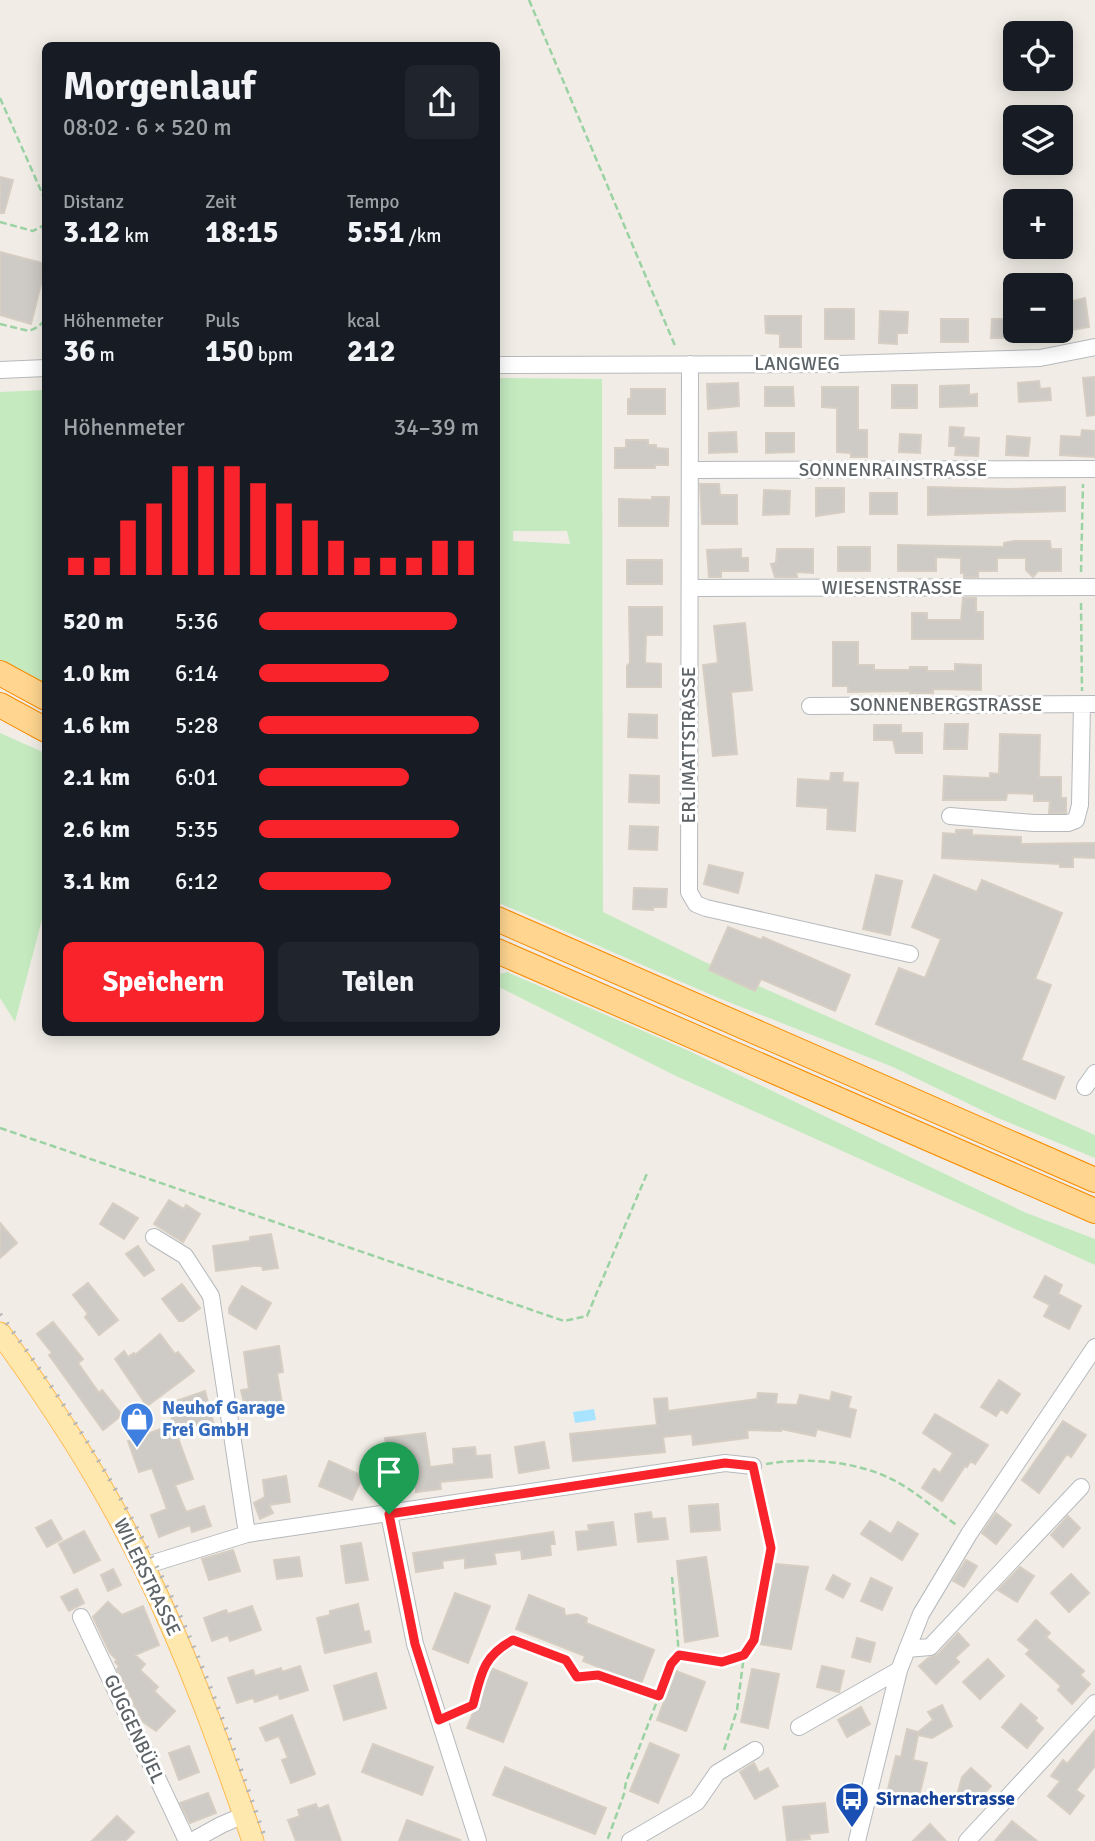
<!DOCTYPE html>
<html lang="de">
<meta charset="utf-8">
<style>
:root{--surface:#171b24;--page:#20242c;--text:#f1f3f6;--muted:#9ea1a6;--accent:#f9232c}
body{margin:0;font-family:Signika,sans-serif;background:var(--page);color:var(--text);height:100vh;display:flex;flex-direction:column;font-size:26px;white-space:nowrap}
*{box-sizing:border-box;margin:0}
p{font-size:23px;color:var(--muted)}
.icon{flex:none;width:38px;height:38px;fill:none;stroke:currentColor;stroke-width:2;stroke-linecap:round;stroke-linejoin:round}
.map{position:relative;flex:1;overflow:hidden}
.panel{position:absolute;left:42px;top:42px;width:458px;height:994px;display:flex;flex-direction:column;background:var(--surface);border-radius:10px;box-shadow:0 4px 18px #0003}
.panel>*{flex:none}
.controls{position:absolute;left:1003px;top:21px;display:grid;gap:14px}
.controls a{display:grid;place-items:center;width:70px;height:70px;border-radius:10px;background:var(--surface);box-shadow:0 4px 18px #0003;font-size:35px}
.pin{position:absolute;display:grid;place-items:center;width:60px;height:60px;color:#fff;margin:-72px -30px;border-radius:50% 50% 50% 0;rotate:-45deg;box-shadow:0 0 7px #0007}
.pin .icon{rotate:45deg}
.round{display:grid;place-items:center;flex:none;width:74px;height:74px;border-radius:10px;background:var(--page)}
.head{display:flex;align-items:center;justify-content:space-between;height:119px;padding:0 21px}
h1{font-size:38px;font-weight:700;line-height:52px}
.figures{display:grid;grid-template-columns:repeat(3,1fr);gap:10px;height:119px;padding:7px 21px}
.figures div{display:grid;align-content:center}
.figures b{font-size:30px;font-weight:700}
.figures small{font-size:19px;font-weight:400}
.figures p{font-size:19px}
.chart{height:196px;padding:14px 21px}
.chart p{display:flex;justify-content:space-between}
.chart svg{width:100%;height:126px;margin-top:7px;stroke:var(--accent);stroke-width:6}
.cta{display:flex;gap:14px;margin-top:auto;padding:14px 21px}
.cta a{flex:1;height:80px;border-radius:10px;background:var(--accent);color:#fff;font-size:28px;font-weight:700;line-height:80px;text-align:center}
.cta a+a{background:var(--page);color:var(--text)}
ul{padding:0 21px;list-style:none;font-size:23px}
li{display:grid;grid-template-columns:112px 84px 1fr;align-items:center;height:52px}
li i{height:18px;border-radius:9px;background:var(--accent)}
.map>svg:first-child{display:block}
</style>
<div class="map">
<svg width="1095" height="1841" viewBox="0 0 1095 1841">
<rect width="100%" height="100%" fill="#f1ede6"/>
<!-- green -->
<path fill="#c5eac0" fill-rule="evenodd" d="M497,378l105,1 1,533 104,51 388,172v23l-97,-40 -105,-51 -172,-68 -224,-97zM513,531h54l3,13 -57,-3z
M45,390v296l-45,-26v-268z
M0,733l45,20v155l-30,114 -15,-24z
M507,972l180,78 337,162 71,27v26l-419,-189 -179,-90v-11z"/>
<!-- water -->
<path fill="#a8e3ff" d="M594,1409l2,11 -21,3 -2,-11z"/>
<!-- building -->
<path fill="#cecac5" stroke="#d6cec3" stroke-width="2" d="M0,177l13,3 -9,33h-4z
M0,252l46,12 -15,60 -31,-9z
M1085,298l4,29 -29,5v-28z
M825,309h29v30h-29z
M880,311l28,1 -1,21h-10v11l-18,-1z
M765,316h36v31h-21v-13l-14,-1z
M941,319h27v23h-27z
M992,319h23v19h-24z
M1095,377v38l-8,1 -4,-38z
M1039,381l1,8 10,-1 1,12 -32,2 -1,-19z
M738,383l1,23 -31,3 -1,-25z
M892,385h25v23h-25z
M969,385v10l8,-1v12l-37,1v-21z
M765,387h28l1,19h-29z
M822,387h36v43h9v27h-16v-4l-14,-1v-44l-15,-1z
M631,389h34v25h-37v-15h3z
M950,427l14,1 -1,9 16,1 -1,18 -23,-1 1,-9h-7z
M1082,430l13,1v26l-35,-2 1,-19 20,1z
M736,432l1,20 -28,1v-20z
M766,433h28v19l-28,1z
M900,434l21,1 -1,18 -21,-1z
M1007,436l23,2 -2,18 -22,-1z
M626,440h22v5h8v3l12,1v16h-13v3h-40v-20h11z
M700,484h19l1,11h17v29h-35z
M928,487l80,2 57,-2v24l-137,4z
M816,488h28v24l-28,4z
M764,490l26,1 -1,23 -26,1z
M870,493h27v21h-27z
M652,497h17l-1,29h-49v-27l33,1z
M1014,541h36l1,8h10v22h-23l-5,6 -7,-7v-12h-29v13h-19v6h-14v-4h-3v-15l-25,-1v14h-38v-26l106,2v-4z
M838,547h32v24h-32z
M741,549v9h7v13h-27v6h-12l-2,-27z
M777,549h36v24l-17,-1 1,5h-22l-4,-13 5,-1z
M627,560h35v24h-35z
M963,598h13v14h7v27h-71v-26h15v7h34z
M629,607h33v28h-16l-1,28 16,1v23h-34v-21l3,-3z
M745,623l7,67 -21,2 6,62 -24,2 -10,-91 15,-2 -4,-37z
M833,642h25v23h16v5h36v-3h17v4h28v-7l26,1v25l-48,-1v4h-23v-2l-62,1v-6h-15z
M629,714l28,1v23l-29,-1z
M945,724h23l-1,25h-23z
M874,725h27v8h21v20h-26l-3,-13h-19z
M1000,734l40,1 -1,42h22v21h5v15h-17l1,-12h-16v-7l-27,-1 -1,7h-63l1,-24 46,2v-5l9,1z
M831,773h12l-1,9 16,1 -3,48 -28,-2 1,-21 -31,-2 1,-27 32,2z
M630,775l29,1v27l-30,-1z
M630,826l28,1 -1,23 -28,-1z
M956,830h16v5l49,2v7l74,-1v15l-22,-1v10h-13v-3l-118,-6 1,-25 13,1z
M709,865l34,8 -5,20 -34,-9z
M876,875l26,6 -12,54 -27,-6z
M934,875l43,17 5,-12 80,33 -27,66 16,6 -30,75 43,17 -9,22 -179,-75 23,-56 26,10 16,-39 -29,-12z
M634,888l33,1 -1,18h-13v3l-20,-1z
M728,927l34,13 1,-3 87,38 -15,36 -74,-32 -6,12 -46,-21z
M169,1200l15,9 2,-4 14,9 -17,28 -29,-18z
M113,1203l25,15 -14,21 -24,-15z
M0,1223l17,20 -17,15z
M271,1234l7,34 -15,2 -1,-4h-8l-38,5 -3,-25 37,-5v-4z
M138,1246l16,24 -10,6 -18,-22z
M1045,1276l17,9 -4,9 23,12 -12,23 -25,-13 6,-11 -16,-8z
M88,1283l30,37 -19,15 -14,-18 3,-3 -15,-19z
M182,1284l18,24 -17,13h-4l-17,-22z
M242,1286l29,17 -15,26 -27,-16v-5z
M53,1322l30,37 -5,4 21,30 3,-3 20,25 -19,15 -54,-75 3,-2 -15,-19z
M160,1334l15,20 3,-2 16,19 -47,35 -32,-47 9,-8 4,6 6,-4 1,2z
M279,1346l4,26 -6,1 6,36 -25,4 -2,-8 -11,2 -4,-17 8,-1 -5,-37z
M999,1380l21,14 -13,19 -6,-4 -5,7 -15,-9z
M205,1391l9,34 -36,13 15,41 -18,6 11,27 18,-6 7,20 -19,6 -2,-7 -31,12 -8,-22 16,-6 -15,-41 -13,4 -11,-31 46,-17 -7,-20z
M832,1392l19,5 -3,11 8,2 -6,27 -33,-8 -2,7 -34,-7v2l-34,-1 1,8 -55,7 -1,-11 -29,3 2,15 -92,9 -3,-27 87,-9 -3,-26 13,-1 1,13 89,-12 1,-6 19,1 -1,10 21,1 3,-10 30,6z
M935,1414l53,31 -13,19 -4,-3 -4,6 -2,-1 -23,35 -20,-13 12,-19 6,4 13,-20 -30,-20z
M1063,1421l23,14 -15,22 -4,-3 -28,39 -17,-13z
M425,1433l5,34 24,-3 -1,-15 22,-2 1,9 14,-1 2,22 -52,5 1,7 -25,3v-5l-16,2 -5,-35 -7,1 -3,-17z
M544,1442l5,26 -30,5 -4,-26z
M329,1461l34,15 -11,24 -33,-14z
M286,1476l4,26 -21,3 4,8 -13,6 -6,-16 11,-6 -2,-17z
M718,1504l2,26 -29,2 -2,-26z
M651,1512l1,7 13,-1 3,21 -30,3 -3,-28z
M996,1513l15,12 -15,19 -14,-11z
M1068,1516l12,12 -17,19 -12,-12z
M51,1520l11,19 -15,8 -11,-19z
M870,1521l21,13 7,-12 20,12 -16,26 -41,-26z
M613,1522l3,23 -38,5 -2,-18 13,-1 -1,-6z
M84,1531l16,29 -26,13 -15,-29z
M553,1532l2,12h-5l1,11 -29,4 -1,-9 -27,3 2,11 -31,4v-10l-23,3 1,7 -27,4 -3,-19z
M361,1543l7,37 -22,3 -5,-37z
M233,1550l7,21 -31,9 -7,-21z
M299,1557l3,19 -25,3 -3,-19z
M706,1557l12,79 -33,6 -8,-81z
M966,1560l11,6 -13,21 -11,-6z
M776,1564l32,3 -17,82 -32,-5z
M1020,1567l14,9 -17,26 -19,-12z
M113,1569l8,16 -13,6 -7,-16z
M1071,1574l18,19 -20,19 -18,-19z
M833,1575l17,9 -7,14 -17,-9z
M871,1578l21,10 -10,22 -21,-9z
M77,1589l7,14 -15,8 -8,-14z
M455,1593l35,13 -22,57 -35,-14z
M529,1595l35,14 1,7 12,-2 10,4 -1,5 68,27 -13,34 -58,-23 2,-5 -69,-27z
M108,1602l14,13 21,-9 16,39 -24,10 10,9 -5,6 18,17 -4,4 21,20 -19,20 -14,-10 -25,-52 2,-3 -4,-4 2,-2 -7,-7 -17,-36z
M358,1604l6,28 5,-1 2,11 -46,11 -8,-35 13,-3v-4z
M252,1606l9,24 -31,11 -2,-6 -16,6 -8,-23 22,-8 2,4z
M1036,1620l14,13 -4,4 38,34 -4,4 10,9 -18,20 -14,-14 3,-4 -35,-32 4,-4 -12,-10z
M958,1633l11,12 -14,13 4,4 -23,22 -17,-18 9,-8 10,-4z
M857,1638l18,5 -5,19 -18,-5z
M988,1659l16,17 -24,23 -17,-17z
M300,1666l8,24 -28,9 -2,-5 -23,8 -2,-4 -16,5 -9,-25 25,-8 2,6 26,-8 1,4z
M822,1666l22,5 -5,21 -22,-5z
M491,1668l36,15 -24,59 -36,-14z
M752,1669l27,5 -11,54 -27,-6z
M676,1671l29,11 -19,49 -29,-11z
M376,1673l10,35 -42,12 -10,-34z
M1021,1704l16,14 -2,3 8,7 -16,20 -25,-21z
M942,1705l10,21 -20,12 -14,-3 -5,25 14,3 -10,42 -31,-8 10,-41 5,1 6,-28 11,3 15,-12 -5,-8z
M861,1707l9,17 -23,13 -9,-17z
M292,1715l23,59 -24,9 -9,-23 6,-2 -9,-22 -13,5 -6,-13z
M1095,1730v36l-19,24 8,6 -14,18 -22,-18 12,-15 -9,-5 12,-16 4,4z
M650,1743l29,12 -21,48 -28,-12z
M373,1744l60,23 -11,28 -60,-23z
M189,1746l10,26 -20,8 -10,-27z
M754,1763l5,10 9,-5 10,18 -23,13 -15,-27z
M505,1767l101,41 -11,26 -102,-39z
M971,1768l20,18 -17,19 -16,-13 4,-15z
M208,1793l8,20 -26,10 -10,-20z
M825,1803l3,29 -19,2 1,5 -23,2 -4,-34z
M316,1804l2,5 10,-4 13,36h-45l-8,-21 12,-4 -2,-6z
M117,1816l17,16 -9,9h-33z
M407,1820l53,20v1h-61z
M1012,1821l25,20h-42z
M930,1824l16,17h-33z"/>
<g fill="none" stroke-linecap="round" stroke-linejoin="round">
<!-- minor casing -->
<g stroke="#b6b9bd" stroke-width="18">
<path id="minor" d="M690,364l-1,528 7,12 10,4 204,46
M497,365l342,-1 201,-6 55,-11
M0,370l46,-2
M690,470l405,-1
M690,588l405,-1
M810,706l285,-2
M950,816l84,7h34l8,-3 4,-15 2,-100
M1085,1087l10,-14
M154,1237l31,19 26,40 36,238
M389,1514l26,130 63,197
M144,1566l103,-32 478,-71 28,3
M81,1617l106,224
M907,1649l23,-2 151,-160
M799,1727l100,-57
M192,1841l29,-16 23,-10
M630,1841l67,-39 20,-29 38,-23
M857,1841l42,-171 22,-56 48,-80 126,-187
M967,1841l128,-138"/>
</g>
<!-- major casing -->
<g stroke="#feb951" stroke-width="23">
<path id="major" d="M0,1333c54,74 105,153 145,236 43,88 76,179 108,272"/>
</g>
<!-- highway casing -->
<g stroke="#f78c00" stroke-width="26">
<path id="highway" d="M0,673l46,25
M0,705l46,25
M497,919l598,261
M497,951l598,260"/>
</g>
<!-- path -->
<path stroke="#9bd2a3" stroke-width="2.5" stroke-dasharray="7 3.5" stroke-linecap="butt" d="M529,0l147,348
M0,98l46,104
M0,222l33,9 13,-7
M0,324l29,7 9,-4 8,-8
M1081,572l2,-88
M1081,603l1,88
M0,1128l564,193 23,-5 61,-145
M766,1464c41,-7 94,-3 131,18 21,11 41,30 61,44
M672,1577l7,77
M659,1696l12,-32 8,-9 43,7 22,-7 10,-15 17,-92 -15,-68
M452,1714l21,-9c8,-31 10,-49 40,-65l53,20 11,17 21,-1 61,20 -33,86 -2,12 -17,47
M724,1750l13,-40 7,-55"/>
<!-- minor -->
<use href="#minor" stroke="#fff" stroke-width="16"/>
<!-- major -->
<use href="#major" stroke="#ffe8ad" stroke-width="21"/>
<!-- highway -->
<use href="#highway" stroke="#ffd58f" stroke-width="24"/>
<!-- rail -->
<path stroke="#b5b6b7" stroke-width="4.5" stroke-dasharray="2 9" stroke-linecap="butt" d="M0,1314c58,78 110,160 154,247 46,90 79,185 112,280"/>
</g>
<g fill="none" stroke-linecap="round" stroke-linejoin="round">
<!-- route casing -->
<g stroke="#fff" stroke-width="14">
<path id="route" d="M725,1463l28,3 18,82 -17,92 -10,15 -22,7 -43,-7 -8,9 -12,32 -61,-21 -21,2 -11,-17 -53,-20c-30,16 -32,34 -40,65l-34,15 -24,-76 -26,-130z"/>
</g>
<!-- route -->
<use href="#route" stroke="#f9232c" stroke-width="9"/>
</g>
<!-- icons -->
<defs>
<g id="shop-pin" transform="scale(1.75)"><path d="M0 17L-7.5 6A9.5 9.5 0 1 1 7.5 6Z" fill="#3f7fe0" stroke="#fff"/><path d="M-5-2.5h2.3a2.7 3.5 0 0 1 5.4 0H5L5.5 6h-11ZM-1.5-2.5h3a1.5 2.3 0 0 0-3 0Z" fill="#fff"/></g>
<g id="bus-pin" transform="scale(1.75)"><path d="M0 17L-7.5 6A9.5 9.5 0 1 1 7.5 6Z" fill="#1a4fb4" stroke="#fff"/><path d="M-5-6H5V4H4V6H2V4H-2V6H-4V4H-5ZM-3.5-4V0h7V-4ZM-3.5 1.2v1.5H-2V1.2ZM2 1.2v1.5H3.5V1.2Z" fill="#fff"/></g>
</defs>
<g fill-rule="evenodd">
<use href="#shop-pin" x="137" y="1419"/>
<use href="#bus-pin" x="852" y="1799"/>
</g>
<g text-anchor="middle" dominant-baseline="central" stroke-width="6" stroke-linejoin="round" paint-order="stroke">
<!-- street labels -->
<g font-size="19" fill="#5d6367" stroke="#fff">
<text x="797" y="364">LANGWEG</text>
<text x="893" y="470">SONNENRAINSTRASSE</text>
<text x="892" y="588">WIESENSTRASSE</text>
<text x="946" y="705">SONNENBERGSTRASSE</text>
<text transform="translate(689 745) rotate(-90)">ERLIMATTSTRASSE</text>
<text transform="translate(147 1577) rotate(64)">WILERSTRASSE</text>
<text transform="translate(134 1729) rotate(65)">GUGGENBÜEL</text>
</g>
<!-- shop labels -->
<g font-size="19" font-weight="bold" fill="#366cbe" stroke="#fff" text-anchor="start">
<text x="162" y="1408">Neuhof Garage<tspan x="162" dy="22">Frei GmbH</tspan></text>
</g>
<!-- transit labels -->
<g font-size="19" font-weight="bold" fill="#164399" stroke="#fff" text-anchor="start">
<text x="876" y="1799">Sirnacherstrasse</text>
</g>
</g>
</svg>
<div class="controls">
<a><svg class="icon" aria-label="locate" viewBox="0 0 24 24"><circle cx="12" cy="12" r="6"/><path d="M12 2v4M12 18v4M2 12h4M18 12h4"/></svg></a>
<a><svg class="icon" aria-label="layers" viewBox="0 0 24 24"><path d="M12 4l9 5-9 5-9-5zM3 14l9 5 9-5"/></svg></a>
<a>+</a>
<a>−</a>
</div>
<div class="pin" style="left:389px;top:1514px;background:#1e9e55"><svg class="icon" aria-label="arrive" viewBox="0 0 24 24"><path d="M6 21V4h12l-3 4 3 4H6"/></svg></div>
<section class="panel">
<div class="head"><div><h1>Morgenlauf</h1><p>08:02 · 6 × 520 m</p></div><a class="round"><svg class="icon" aria-label="share" viewBox="0 0 24 24"><path d="M12 15V3M7 8l5-5 5 5M5 13v7h14v-7"/></svg></a></div>
<div class="figures">
<div><p>Distanz</p><b>3.12<small> km</small></b></div>
<div><p>Zeit</p><b>18:15</b></div>
<div><p>Tempo</p><b>5:51<small> /km</small></b></div>
</div>
<div class="figures">
<div><p>Höhenmeter</p><b>36<small> m</small></b></div>
<div><p>Puls</p><b>150<small> bpm</small></b></div>
<div><p>kcal</p><b>212</b></div>
</div>
<div class="chart"><p><span>Höhenmeter</span>34–39 m</p>
<svg viewBox="0 0 160 44" preserveAspectRatio="none"><path d="M5 44V38M15 44V38M25 44V25M35 44V19M45 44V6M55 44V6M65 44V6M75 44V12M85 44V19M95 44V25M105 44V32M115 44V38M125 44V38M135 44V38M145 44V32M155 44V32"/></svg>
</div>
<ul>
<li><b>520 m</b>5:36<i style="width:90%"></i></li>
<li><b>1.0 km</b>6:14<i style="width:59%"></i></li>
<li><b>1.6 km</b>5:28<i style="width:100%"></i></li>
<li><b>2.1 km</b>6:01<i style="width:68%"></i></li>
<li><b>2.6 km</b>5:35<i style="width:91%"></i></li>
<li><b>3.1 km</b>6:12<i style="width:60%"></i></li>
</ul>
<div class="cta"><a>Speichern</a><a>Teilen</a></div>
</section>
</div>
